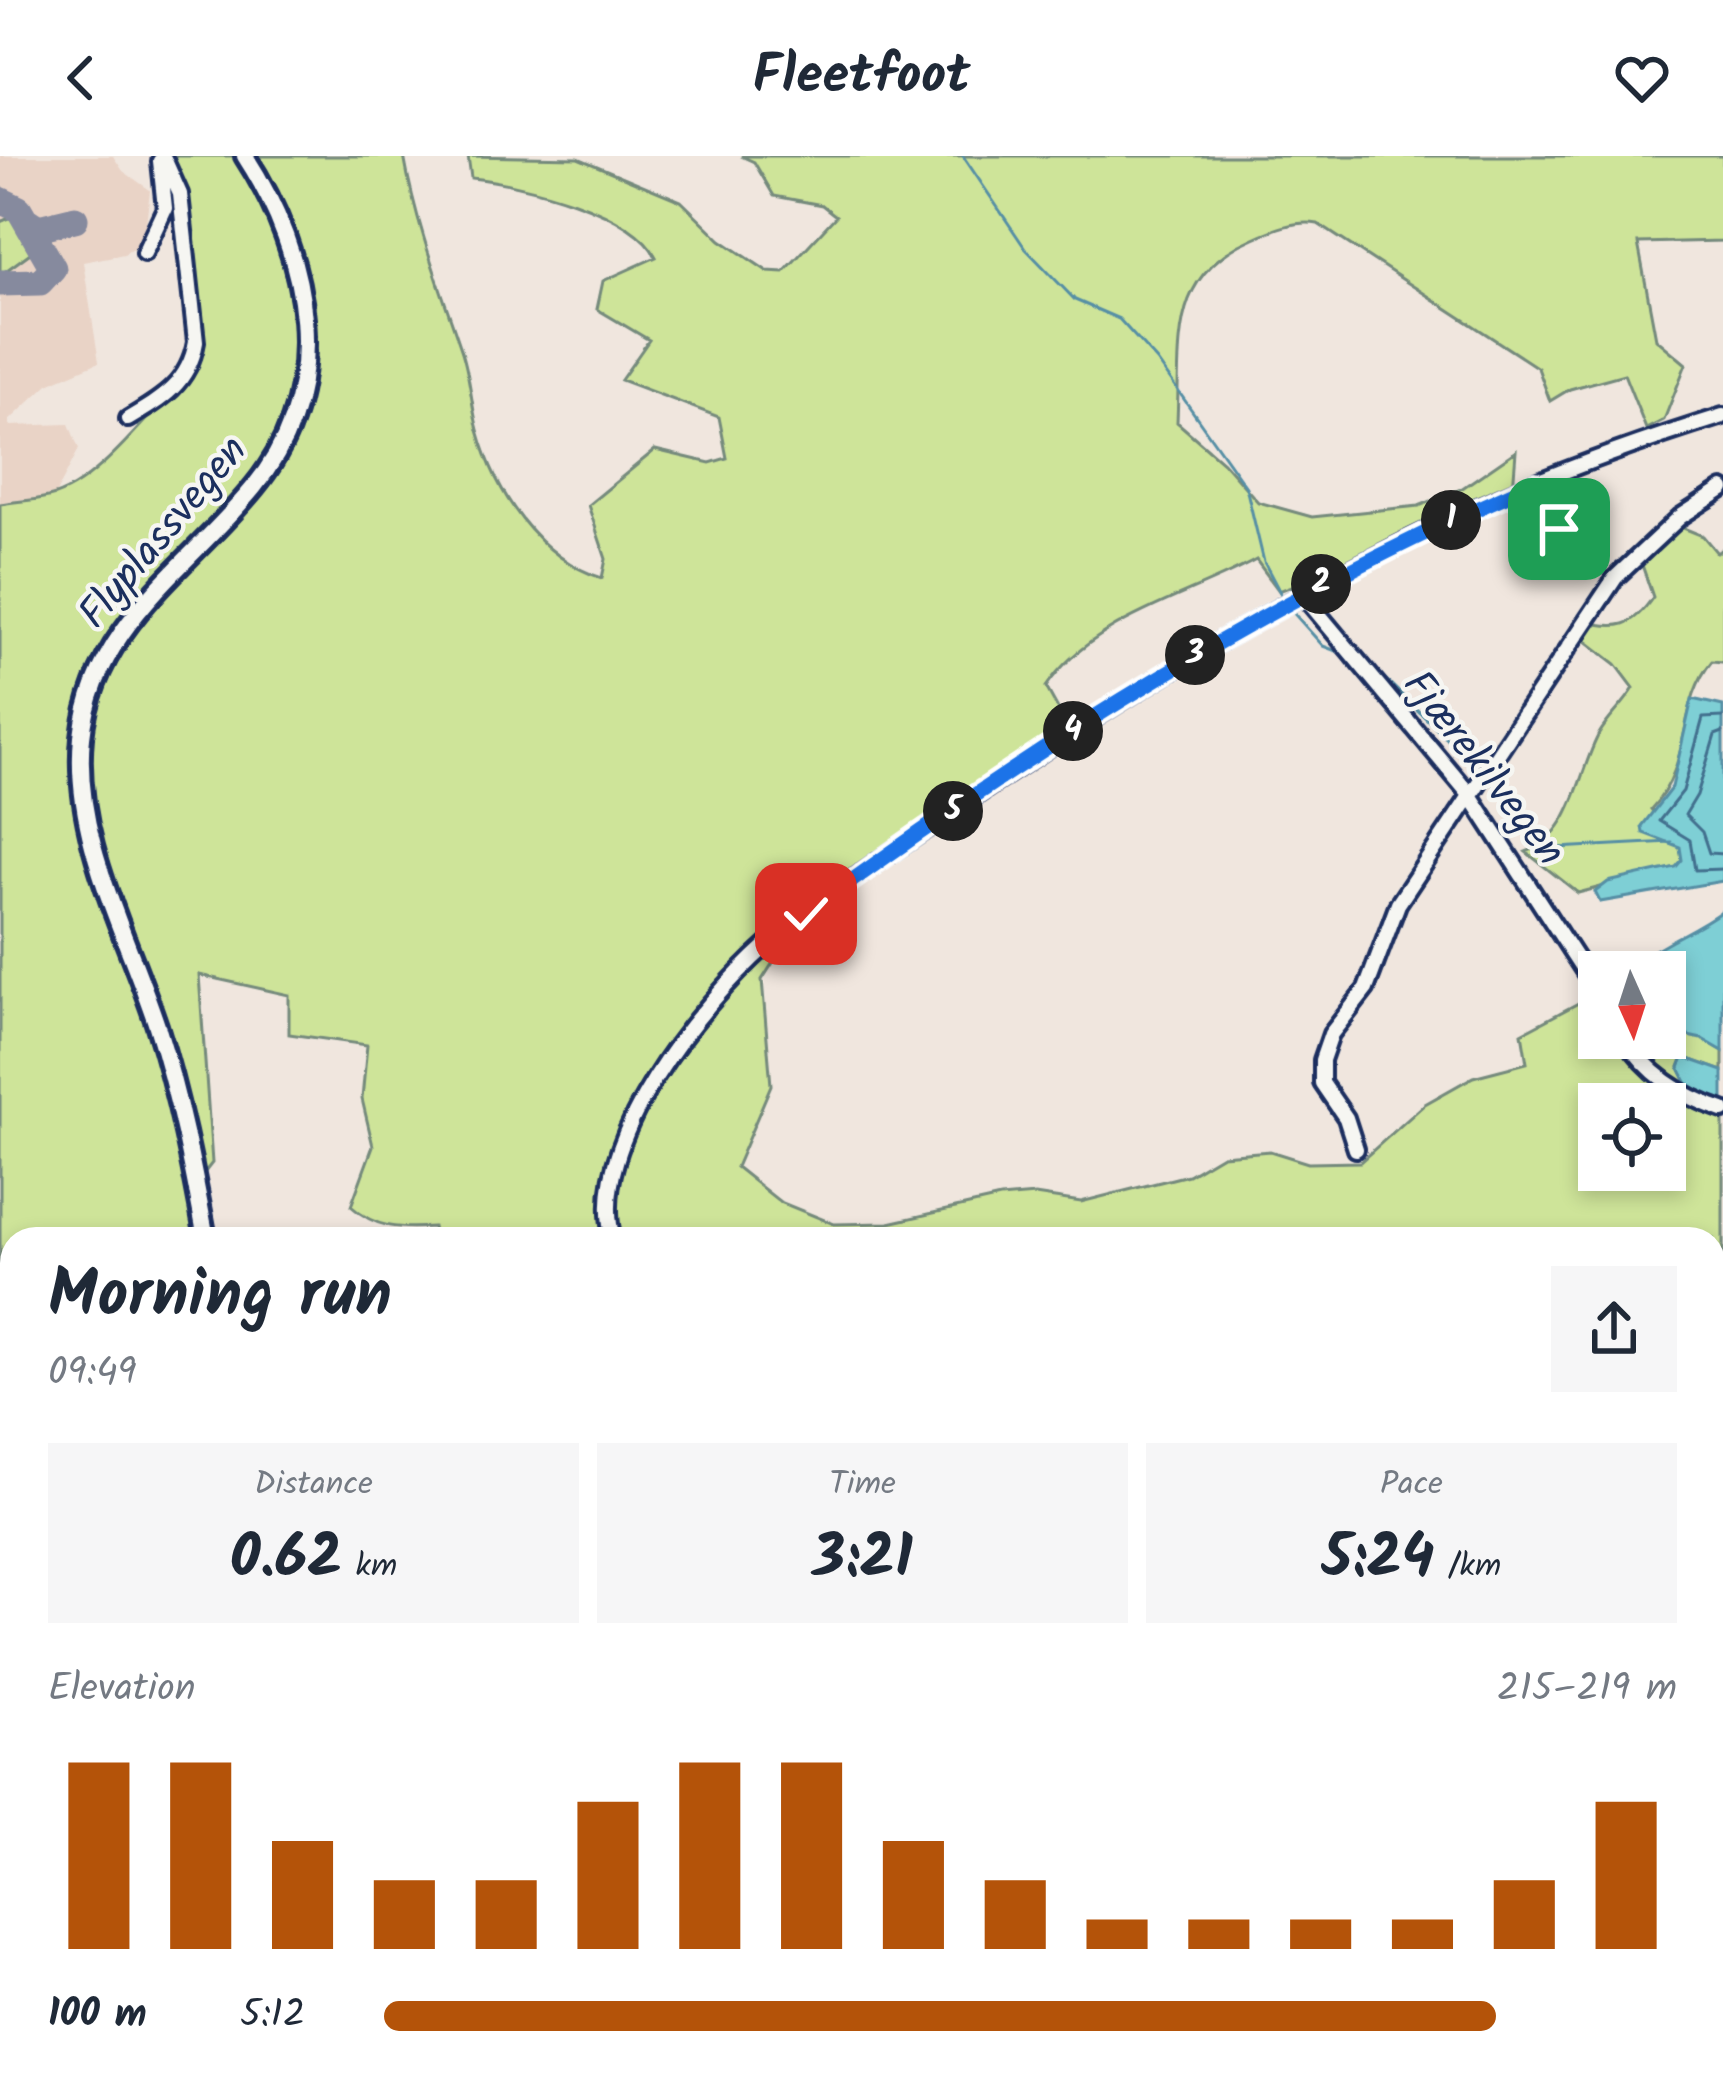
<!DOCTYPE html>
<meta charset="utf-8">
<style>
:root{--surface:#fff;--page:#f6f6f7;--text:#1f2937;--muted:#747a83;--accent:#b45309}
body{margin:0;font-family:Kalam,sans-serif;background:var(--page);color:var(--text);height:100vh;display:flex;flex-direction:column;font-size:45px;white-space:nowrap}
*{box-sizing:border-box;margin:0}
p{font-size:39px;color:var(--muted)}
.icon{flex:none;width:66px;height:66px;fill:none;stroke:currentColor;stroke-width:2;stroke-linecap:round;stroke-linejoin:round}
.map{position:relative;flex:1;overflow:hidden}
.sheet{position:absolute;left:0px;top:1071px;width:1725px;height:861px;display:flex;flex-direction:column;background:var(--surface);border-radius:36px 36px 0 0;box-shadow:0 6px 18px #0003}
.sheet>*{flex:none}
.needle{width:78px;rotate:177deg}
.fabs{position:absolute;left:1578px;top:795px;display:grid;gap:24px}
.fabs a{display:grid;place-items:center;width:108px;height:108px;border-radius:0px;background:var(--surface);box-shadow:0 6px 18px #0003;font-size:60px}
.pin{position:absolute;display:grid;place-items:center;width:102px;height:102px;color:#fff;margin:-51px;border-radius:24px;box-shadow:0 6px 18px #0006}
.km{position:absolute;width:60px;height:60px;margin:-30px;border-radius:50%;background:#222;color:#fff;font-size:33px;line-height:60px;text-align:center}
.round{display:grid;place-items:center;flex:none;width:126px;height:126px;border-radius:0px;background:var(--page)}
.headline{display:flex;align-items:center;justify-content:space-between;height:204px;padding:0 48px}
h1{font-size:66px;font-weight:800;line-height:90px}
.figures{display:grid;grid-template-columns:repeat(3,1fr);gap:18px;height:204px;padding:12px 48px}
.figures div{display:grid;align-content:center;border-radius:0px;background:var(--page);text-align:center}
.figures b{font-size:60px;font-weight:800}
.figures small{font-size:33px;font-weight:400}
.figures p{font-size:33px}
.chart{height:336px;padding:24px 48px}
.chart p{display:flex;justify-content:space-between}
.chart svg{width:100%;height:216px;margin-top:12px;stroke:var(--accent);stroke-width:6}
ul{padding:0 48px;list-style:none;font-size:39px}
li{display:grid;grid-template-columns:192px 144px 1fr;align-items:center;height:90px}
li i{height:30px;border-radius:15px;background:var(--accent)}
header{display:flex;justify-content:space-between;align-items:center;height:156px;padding:0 48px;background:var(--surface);font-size:54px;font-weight:800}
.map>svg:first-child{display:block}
</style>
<header><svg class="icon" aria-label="back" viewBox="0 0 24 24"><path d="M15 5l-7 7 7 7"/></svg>Fleetfoot<svg class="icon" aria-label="heart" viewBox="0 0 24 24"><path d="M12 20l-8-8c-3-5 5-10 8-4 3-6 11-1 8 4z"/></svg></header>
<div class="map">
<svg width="1723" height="1931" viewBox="0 0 1723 1931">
<rect width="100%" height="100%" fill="#f0e6de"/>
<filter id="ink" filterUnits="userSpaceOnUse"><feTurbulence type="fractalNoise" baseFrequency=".00833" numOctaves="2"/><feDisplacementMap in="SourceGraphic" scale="24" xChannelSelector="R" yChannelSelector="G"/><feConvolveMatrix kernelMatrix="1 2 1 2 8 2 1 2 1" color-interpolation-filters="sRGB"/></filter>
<g filter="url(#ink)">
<!-- built -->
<path fill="#e9d3c6" d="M0,0h113l10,15 27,19 -6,51 -20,13 -41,8 16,100 -51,22 -39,37 1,5 59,-2 10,25 -41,79 -38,15z"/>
<!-- green -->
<path fill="#cee499" stroke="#748a7c" stroke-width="3" fill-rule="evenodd" d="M160,0h244c12,68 35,128 57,193 9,25 10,55 17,81 17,62 60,128 124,148l4,-19 -18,-54 67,-55 55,13 17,-5 -8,-41 -98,-37 28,-40 -52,-31 6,-28 53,-24c-23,-47 -135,-74 -185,-79l-3,-22 110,2 103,43 40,39 46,31 17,1 52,-56 -14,-11 -48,-9 -20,-34 -13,-6h982v85l-85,2 18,96 30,25 -22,56 -18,9 -22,-55 -54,15 -20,12 -12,-33 -220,-144c-22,-4 -44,5 -64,14 -86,37 -73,101 -77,184l46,40 35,40 54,15 107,-11 42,-17 55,-38 -3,39 -131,62 -103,39 -23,-31c-68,37 -166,60 -210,127l21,38 -4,19 -231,155 -42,37 -28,44 9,105 -35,82 44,35 54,22 55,-1 111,-25 35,-3 46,7 107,-27 34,-20 48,-4 38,12 52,-1 65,-58 48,-27 54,-14 -5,-30 77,-41v46h66v-7l38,8 20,12v20l-40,-14 -4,10 9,19 35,18v188l-10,20v-73h-1278l-2,-12c-33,2 -57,2 -82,-21l22,-60 -11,-47 5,-54 -78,-11v-39l-90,-20 13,188 -11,14 -5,62h-184v515l-1,34 -11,24v-1308c15,-3 32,-3 48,-7 51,-11 107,-93 148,-131l-8,-137zM1599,948h66v66h-66z
M14,60l19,35 -33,24v-53z
M1676,369l27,11 14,17 6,-5v114l-11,-1c-36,43 -18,102 -61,148l29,38 2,13 -5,7 -99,26 -52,-41c48,-17 52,-80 73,-118 10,-17 25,-29 35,-46l-18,-24 -35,-27 1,-16c36,9 50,7 71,-24l-12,-35z
M1713,1582l10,4v96l-10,3z
M1713,1825l10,6v100h-1240v-11h1230z"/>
<!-- water -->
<path fill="#7ecfd5" stroke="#568fa5" stroke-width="3" d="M1692,543l31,7v175l-123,21 -5,-10 13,-10 68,-15 6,-7 -2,-13 -37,-14 -1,-7 30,-39z
M1723,754v141l-21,-12 -37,-8v-59h-63v-5l7,-8 28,3c30,-23 57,-30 86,-52z
M1683,901l40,14v33l-35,-18 -9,-18z"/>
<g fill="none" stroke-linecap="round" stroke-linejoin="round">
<!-- shore -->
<path stroke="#436f8e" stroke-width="3" d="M1723,561l-20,1 -20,73 -24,30 31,19 5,30 28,-1
M1723,576l-8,3 -18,60 -12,20 17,17 7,21 14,1"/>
<!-- stream -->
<path stroke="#568fa5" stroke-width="3" d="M963,0l62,92 50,52 44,19 38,42 89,126 18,75 20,38
M1289,452l34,38 21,8
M1370,508l109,106
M1490,625l67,67 114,-6"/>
<!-- taxiway -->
<path stroke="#868a9e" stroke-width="27" d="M0,44l19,9 34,59 -13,14 -40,1
M26,64l12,8 37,-9"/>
<!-- minor casing -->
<g stroke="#1b2f5e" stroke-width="22">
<path id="minor" d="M144,97l21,-45 -5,-47
M128,263c34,-20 61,-36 68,-77l-16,-148 -17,-38
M1535,327l29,52
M1302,438l168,201 129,199
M1625,882c23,36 58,59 98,72
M1356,993l-10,-31 -24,-35v-23l9,-26 35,-45 32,-85 217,-326 65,-61 43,-28
M613,1083c-27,-96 87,-234 154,-294 55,-50 122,-90 184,-132 163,-112 330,-214 509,-298 85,-39 173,-71 263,-99
M1713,1489l10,-6
M0,1600l12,-5
M0,1730l12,-11
M1713,1821l10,-7"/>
</g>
<!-- major casing -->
<g stroke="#1b2f5e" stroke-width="26">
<path id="major" d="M206,1083c-13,-72 -27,-143 -49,-213 -30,-92 -85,-190 -75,-289 12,-113 106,-169 172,-250 81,-99 56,-231 -9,-331
M1713,1344l10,1"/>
</g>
<!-- minor -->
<use href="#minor" stroke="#f6f6f2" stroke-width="14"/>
<!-- major -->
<use href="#major" stroke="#f6f6f2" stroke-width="16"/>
</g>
</g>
<g fill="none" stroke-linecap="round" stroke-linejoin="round" filter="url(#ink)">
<!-- route casing -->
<g stroke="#fff" stroke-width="24">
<path id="route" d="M806,758c229,-168 469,-319 729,-431l24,46"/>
</g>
<!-- route -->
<use href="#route" stroke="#1a73e8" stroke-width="15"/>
</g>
<g text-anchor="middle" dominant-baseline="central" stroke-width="9" stroke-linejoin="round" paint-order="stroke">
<!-- street labels -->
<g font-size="42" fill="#1b2f5e" stroke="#f6f6f2">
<text transform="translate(164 377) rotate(-50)">Flyplassvegen</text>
<text transform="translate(1483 613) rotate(52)">Fjærekilvegen</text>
</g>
</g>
</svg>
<div class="fabs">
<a><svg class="needle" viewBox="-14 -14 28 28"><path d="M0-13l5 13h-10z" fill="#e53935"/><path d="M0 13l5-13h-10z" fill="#747a83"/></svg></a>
<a><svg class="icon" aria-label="locate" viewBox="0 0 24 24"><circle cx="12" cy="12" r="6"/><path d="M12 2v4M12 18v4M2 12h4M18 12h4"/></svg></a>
</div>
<div class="pin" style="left:1559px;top:373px;background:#1e9e55"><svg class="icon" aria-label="arrive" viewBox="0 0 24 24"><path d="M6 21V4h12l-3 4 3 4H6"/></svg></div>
<div class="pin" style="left:806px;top:758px;background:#d93025"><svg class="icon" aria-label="check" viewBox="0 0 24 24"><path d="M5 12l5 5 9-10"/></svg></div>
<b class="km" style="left:1451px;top:364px">1</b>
<b class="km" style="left:1321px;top:428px">2</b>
<b class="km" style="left:1195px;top:499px">3</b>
<b class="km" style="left:1073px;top:575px">4</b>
<b class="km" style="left:953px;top:655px">5</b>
<section class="sheet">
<div class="headline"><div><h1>Morning run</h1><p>09:49</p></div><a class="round"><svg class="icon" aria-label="share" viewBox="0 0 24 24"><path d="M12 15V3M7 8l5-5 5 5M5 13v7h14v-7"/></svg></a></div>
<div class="figures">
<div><p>Distance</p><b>0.62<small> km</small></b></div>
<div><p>Time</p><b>3:21</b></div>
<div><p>Pace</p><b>5:24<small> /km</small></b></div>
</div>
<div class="chart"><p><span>Elevation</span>215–219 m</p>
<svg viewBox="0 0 160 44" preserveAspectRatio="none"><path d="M5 44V6M15 44V6M25 44V22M35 44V30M45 44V30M55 44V14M65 44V6M75 44V6M85 44V22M95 44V30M105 44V38M115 44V38M125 44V38M135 44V38M145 44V30M155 44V14"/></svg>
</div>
<ul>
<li><b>100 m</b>5:12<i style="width:86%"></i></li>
</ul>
</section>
</div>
